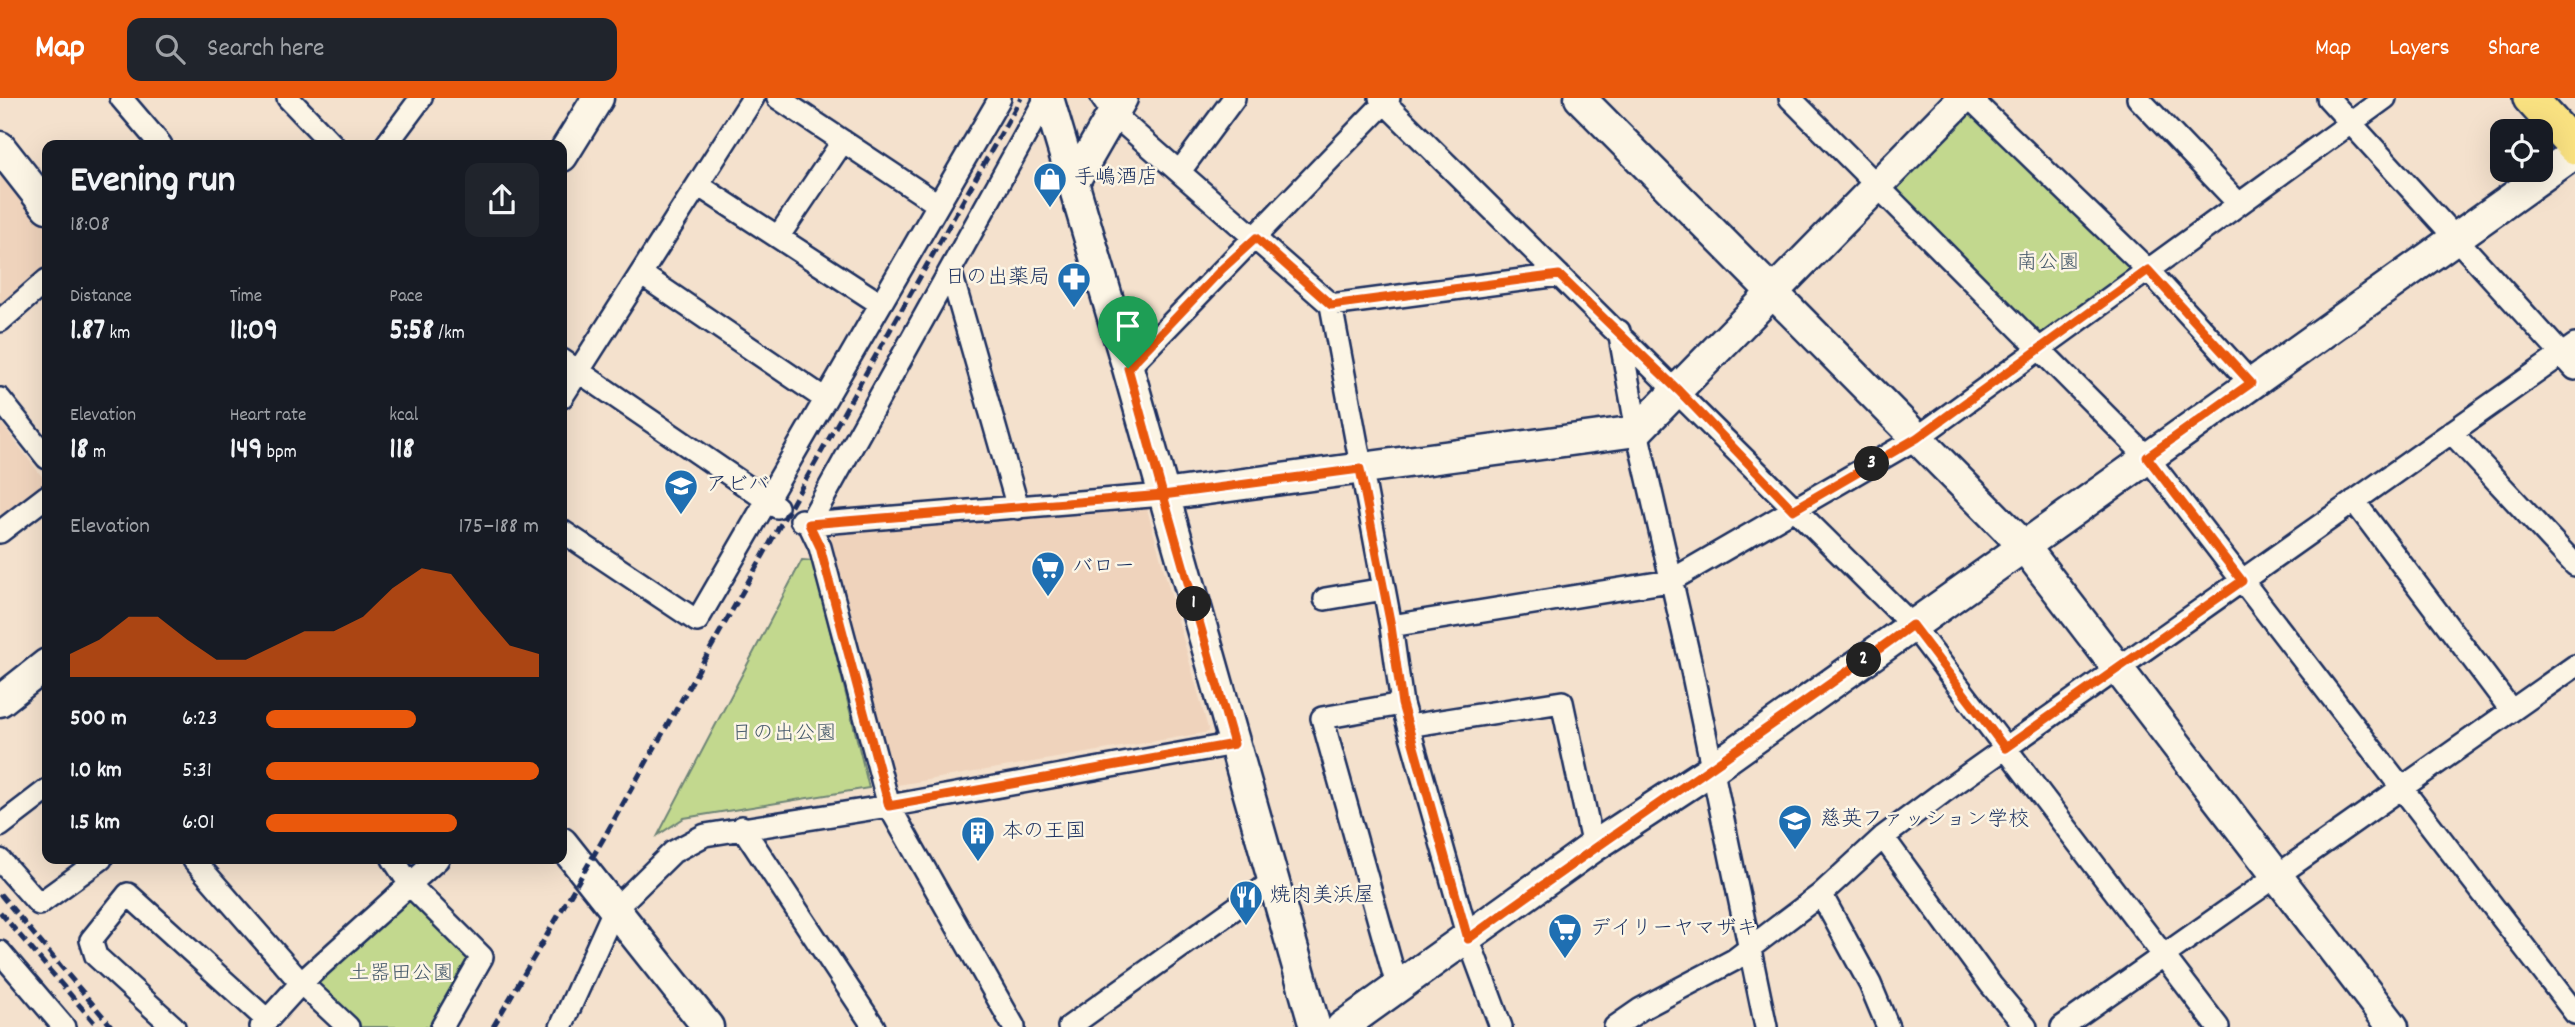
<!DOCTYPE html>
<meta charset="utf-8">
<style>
:root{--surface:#171b24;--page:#20242c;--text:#f1f3f6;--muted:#9ea1a6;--accent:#ea580c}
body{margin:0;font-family:Dekko,"Klee One",sans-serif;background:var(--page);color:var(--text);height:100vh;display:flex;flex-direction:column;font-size:26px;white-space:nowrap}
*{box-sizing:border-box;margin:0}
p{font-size:23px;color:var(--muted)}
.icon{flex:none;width:38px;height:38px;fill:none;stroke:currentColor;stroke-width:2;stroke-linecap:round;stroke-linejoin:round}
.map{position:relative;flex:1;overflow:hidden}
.drawer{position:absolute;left:42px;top:42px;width:525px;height:724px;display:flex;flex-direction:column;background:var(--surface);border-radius:14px;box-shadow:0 7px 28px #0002}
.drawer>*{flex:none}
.buttons{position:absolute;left:2490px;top:21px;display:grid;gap:14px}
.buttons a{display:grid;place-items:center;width:63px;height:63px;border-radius:14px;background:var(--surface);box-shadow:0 7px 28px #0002;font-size:35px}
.pin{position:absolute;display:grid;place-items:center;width:60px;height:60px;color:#fff;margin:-72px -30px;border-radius:50% 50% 50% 0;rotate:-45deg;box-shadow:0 0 7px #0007}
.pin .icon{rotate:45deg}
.km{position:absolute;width:35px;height:35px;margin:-18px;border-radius:50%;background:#222;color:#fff;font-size:19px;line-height:35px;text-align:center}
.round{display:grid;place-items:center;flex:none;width:74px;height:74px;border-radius:14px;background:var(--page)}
.summary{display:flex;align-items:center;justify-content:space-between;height:119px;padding:0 28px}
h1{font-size:38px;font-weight:800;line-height:52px}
.figures{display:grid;grid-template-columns:repeat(3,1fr);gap:10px;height:119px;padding:7px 28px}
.figures div{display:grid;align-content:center}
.figures b{font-size:30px;font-weight:800}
.figures small{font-size:19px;font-weight:400}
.figures p{font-size:19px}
.chart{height:196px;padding:14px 28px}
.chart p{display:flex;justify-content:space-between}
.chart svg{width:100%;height:126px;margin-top:7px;fill:var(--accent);opacity:.7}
ul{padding:0 28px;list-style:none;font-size:23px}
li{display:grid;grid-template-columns:112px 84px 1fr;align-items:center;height:52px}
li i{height:18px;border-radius:9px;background:var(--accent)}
header{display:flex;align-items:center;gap:42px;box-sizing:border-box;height:98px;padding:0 35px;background:var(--accent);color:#fff}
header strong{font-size:33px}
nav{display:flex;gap:38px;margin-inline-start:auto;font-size:24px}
.search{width:490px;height:63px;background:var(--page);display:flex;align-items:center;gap:18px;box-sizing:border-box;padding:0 24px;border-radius:14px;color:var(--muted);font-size:26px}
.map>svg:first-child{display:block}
</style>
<header>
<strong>Map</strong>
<div class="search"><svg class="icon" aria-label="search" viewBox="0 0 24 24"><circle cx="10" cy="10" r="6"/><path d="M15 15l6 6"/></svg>Search here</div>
<nav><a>Map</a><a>Layers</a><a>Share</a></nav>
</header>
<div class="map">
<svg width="2575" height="929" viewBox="0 0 2575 929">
<rect width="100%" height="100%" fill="#f4e1cd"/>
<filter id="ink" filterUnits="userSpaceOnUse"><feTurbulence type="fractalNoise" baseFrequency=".0143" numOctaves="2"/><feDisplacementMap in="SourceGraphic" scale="14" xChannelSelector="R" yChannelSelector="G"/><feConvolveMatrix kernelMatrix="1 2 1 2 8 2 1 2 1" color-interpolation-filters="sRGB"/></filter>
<g filter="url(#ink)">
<!-- built -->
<path fill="#efd3bc" d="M0,68l47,58v46l-47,40z
M0,323l46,61 -46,38z
M1147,411l62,223 -317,54 -62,-253z"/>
<!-- green -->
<path fill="#c2d88e" stroke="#6e8476" stroke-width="2" d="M1969,9l179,163 -109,79 -147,-166z
M802,462l11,1 56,227 -185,30 -26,17z
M406,801l8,1 57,60 -42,67h-70l-40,-36 -3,-9z"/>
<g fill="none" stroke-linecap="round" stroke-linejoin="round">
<!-- street casing -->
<g stroke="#1b2f5e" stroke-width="26">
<path id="street" d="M121,0l40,47
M288,0l45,47
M778,0l158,105
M1102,0l11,16 218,191 60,321 11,78 66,234 33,89
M1380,0l532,527 306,402
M1790,0l357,359 428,556
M1970,0l178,172 103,113
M2138,0l101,106
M2328,0l247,271
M386,47l35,-47
M1180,73l54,-73
M698,87l181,118
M778,139l65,-96
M951,175l67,235
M641,176l184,125
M1331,207l228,-30
M0,223l47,-41
M1619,233l18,100 53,230 76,366
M562,262l215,147
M1128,270l261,-270
M562,299l191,-299
M0,301l47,59
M2451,334l124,133
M2354,403l157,209
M801,422l8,4 354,-29
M809,426l11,23 69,259 125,221
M809,426l237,-426
M562,433l135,90 303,-523
M0,434l47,-36
M1325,501l59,-10
M1391,528l279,-45 247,-143 468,-340
M1408,628l154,-24 31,145
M0,728l47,-36
M742,729l132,200
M1883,739l108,148 35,42
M193,761l108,124 47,44
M393,761l18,27 71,71 -40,70
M0,762l39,44 62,-45
M1821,796l49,90 18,43
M0,854l64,75
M1398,891l-76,-271 80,-14
M174,929l-78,-71 -5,-16 37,-46 139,126
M261,929l40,-44 137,-124
M561,929l53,-117 59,-58 32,-17 184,-29 345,-62
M1069,929l204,-146
M1615,929l26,-18 93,-49 87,-66 62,-57 59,-44 633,-448
M2062,929l513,-361"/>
</g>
<!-- secondary casing -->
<g stroke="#1b2f5e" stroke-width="35">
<path id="secondary" d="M1048,0l80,270 187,659
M1580,0l443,447 370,482
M0,49l47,60
M562,58l36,-58
M1073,85l49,-85
M1163,397l474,-64 326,-333
M0,603l47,-37
M562,745l146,184
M1342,929l251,-180 119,-78 863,-616"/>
</g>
<!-- primary casing -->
<g stroke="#1b2f5e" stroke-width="38">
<path id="primary" d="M2530,0l45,49"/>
</g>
<!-- street -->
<use href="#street" stroke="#fcf5e5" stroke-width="21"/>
<!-- secondary -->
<use href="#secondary" stroke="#fcf5e5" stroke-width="30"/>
<!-- primary -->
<use href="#primary" stroke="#f9e181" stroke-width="33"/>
<!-- rail -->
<path stroke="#1b2f5e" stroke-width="5" stroke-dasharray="10 5" stroke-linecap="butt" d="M0,796l112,133
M0,814l98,115
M493,929l109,-186 419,-743"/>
</g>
</g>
<g fill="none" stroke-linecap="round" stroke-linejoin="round" filter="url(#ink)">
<!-- route casing -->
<g stroke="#fff" stroke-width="14">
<path id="route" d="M1128,270l35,127 -354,29 11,23 69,259 345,-62 -71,-249 197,-26 31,157 11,78 66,235c146,-107 298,-207 444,-314l93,123 237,-167 -95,-124 104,-74 -103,-113 -231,168 -124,72 -114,-119 -120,-116 -228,30 -75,-67 -34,31 -94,99"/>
</g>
<!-- route -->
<use href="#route" stroke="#ea580c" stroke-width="9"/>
</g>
<!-- icons -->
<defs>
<g id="shop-pin" transform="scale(1.75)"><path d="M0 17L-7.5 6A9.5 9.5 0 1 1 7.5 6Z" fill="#1f6fb2" stroke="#fcf5e5"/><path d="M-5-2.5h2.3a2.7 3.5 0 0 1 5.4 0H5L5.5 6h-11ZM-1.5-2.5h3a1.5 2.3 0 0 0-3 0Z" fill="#fff"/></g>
<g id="pharmacy-pin" transform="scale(1.75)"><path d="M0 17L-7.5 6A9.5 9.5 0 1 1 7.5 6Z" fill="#1f6fb2" stroke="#fcf5e5"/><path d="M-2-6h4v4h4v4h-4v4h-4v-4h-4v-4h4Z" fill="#fff"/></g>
<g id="school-pin" transform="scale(1.75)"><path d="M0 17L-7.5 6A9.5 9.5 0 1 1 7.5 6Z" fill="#1f6fb2" stroke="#fcf5e5"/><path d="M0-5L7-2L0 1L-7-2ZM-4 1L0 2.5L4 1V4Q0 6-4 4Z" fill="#fff"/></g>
<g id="supermarket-pin" transform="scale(1.75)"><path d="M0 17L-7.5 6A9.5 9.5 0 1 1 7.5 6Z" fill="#1f6fb2" stroke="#fcf5e5"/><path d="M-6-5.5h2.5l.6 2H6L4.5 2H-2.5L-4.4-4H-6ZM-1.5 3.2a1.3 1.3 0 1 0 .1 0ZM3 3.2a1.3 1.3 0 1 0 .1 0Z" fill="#fff"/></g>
<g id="building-pin" transform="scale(1.75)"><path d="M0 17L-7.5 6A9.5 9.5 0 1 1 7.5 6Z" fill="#1f6fb2" stroke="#fcf5e5"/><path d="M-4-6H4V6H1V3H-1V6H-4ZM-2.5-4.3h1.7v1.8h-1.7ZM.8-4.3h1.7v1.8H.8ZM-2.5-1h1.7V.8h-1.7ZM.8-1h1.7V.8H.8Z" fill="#fff"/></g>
<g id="restaurant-pin" transform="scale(1.75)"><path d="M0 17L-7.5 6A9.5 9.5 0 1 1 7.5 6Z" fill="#1f6fb2" stroke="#fcf5e5"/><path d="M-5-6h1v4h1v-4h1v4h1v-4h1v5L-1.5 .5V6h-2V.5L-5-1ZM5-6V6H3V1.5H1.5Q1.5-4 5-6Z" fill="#fff"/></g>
</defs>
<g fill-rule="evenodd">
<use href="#shop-pin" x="1050" y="81"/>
<use href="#pharmacy-pin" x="1074" y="181"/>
<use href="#school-pin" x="681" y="388"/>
<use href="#supermarket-pin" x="1048" y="470"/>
<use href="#school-pin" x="1795" y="723"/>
<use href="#building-pin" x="978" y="735"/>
<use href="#restaurant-pin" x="1246" y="799"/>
<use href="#supermarket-pin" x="1565" y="832"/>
</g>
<g text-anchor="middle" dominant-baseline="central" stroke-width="5" stroke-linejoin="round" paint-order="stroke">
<!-- poi labels -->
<g font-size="21" fill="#1b2f5e" stroke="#fcf5e5" text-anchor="start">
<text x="1074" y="81">手嶋酒店</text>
<text x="1050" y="181" text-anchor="end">日の出薬局</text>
<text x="706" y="388">アビバ</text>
<text x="1072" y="470">バロー</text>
<text x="1820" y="723">慈英ファッション学校</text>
<text x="1002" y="735">本の王国</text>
<text x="1270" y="799">焼肉美浜屋</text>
<text x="1590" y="832">デイリーヤマザキ</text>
</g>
<!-- park labels -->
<g font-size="21" fill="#45596a" stroke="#fcf5e5">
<text x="2048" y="166">南公園</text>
<text x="784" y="637">日の出公園</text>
<text x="401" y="877">土器田公園</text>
</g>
</g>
</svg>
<div class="buttons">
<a><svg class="icon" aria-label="locate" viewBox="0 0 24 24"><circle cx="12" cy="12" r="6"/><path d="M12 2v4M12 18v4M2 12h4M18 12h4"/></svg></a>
</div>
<div class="pin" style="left:1128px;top:270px;background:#1e9e55"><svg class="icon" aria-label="arrive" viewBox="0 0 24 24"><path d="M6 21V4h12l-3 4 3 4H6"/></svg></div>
<b class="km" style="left:1194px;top:506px">1</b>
<b class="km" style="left:1864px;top:562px">2</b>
<b class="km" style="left:1872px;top:366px">3</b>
<section class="drawer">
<div class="summary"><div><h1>Evening run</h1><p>18:08</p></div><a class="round"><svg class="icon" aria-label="share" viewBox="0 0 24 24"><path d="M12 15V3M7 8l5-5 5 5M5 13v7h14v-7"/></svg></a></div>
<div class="figures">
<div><p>Distance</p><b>1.87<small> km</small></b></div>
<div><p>Time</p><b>11:09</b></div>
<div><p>Pace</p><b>5:58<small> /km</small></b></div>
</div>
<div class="figures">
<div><p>Elevation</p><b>18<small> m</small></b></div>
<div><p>Heart rate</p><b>149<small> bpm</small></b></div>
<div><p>kcal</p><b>118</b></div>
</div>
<div class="chart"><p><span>Elevation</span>175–188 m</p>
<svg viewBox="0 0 160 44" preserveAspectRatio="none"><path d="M0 44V36L10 31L20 23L30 23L40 31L50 38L60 38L70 33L80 28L90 28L100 23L110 13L120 6L130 8L140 21L150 33L160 36V44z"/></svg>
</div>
<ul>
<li><b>500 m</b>6:23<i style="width:55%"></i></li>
<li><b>1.0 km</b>5:31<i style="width:100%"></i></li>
<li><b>1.5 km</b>6:01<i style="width:70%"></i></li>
</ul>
</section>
</div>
